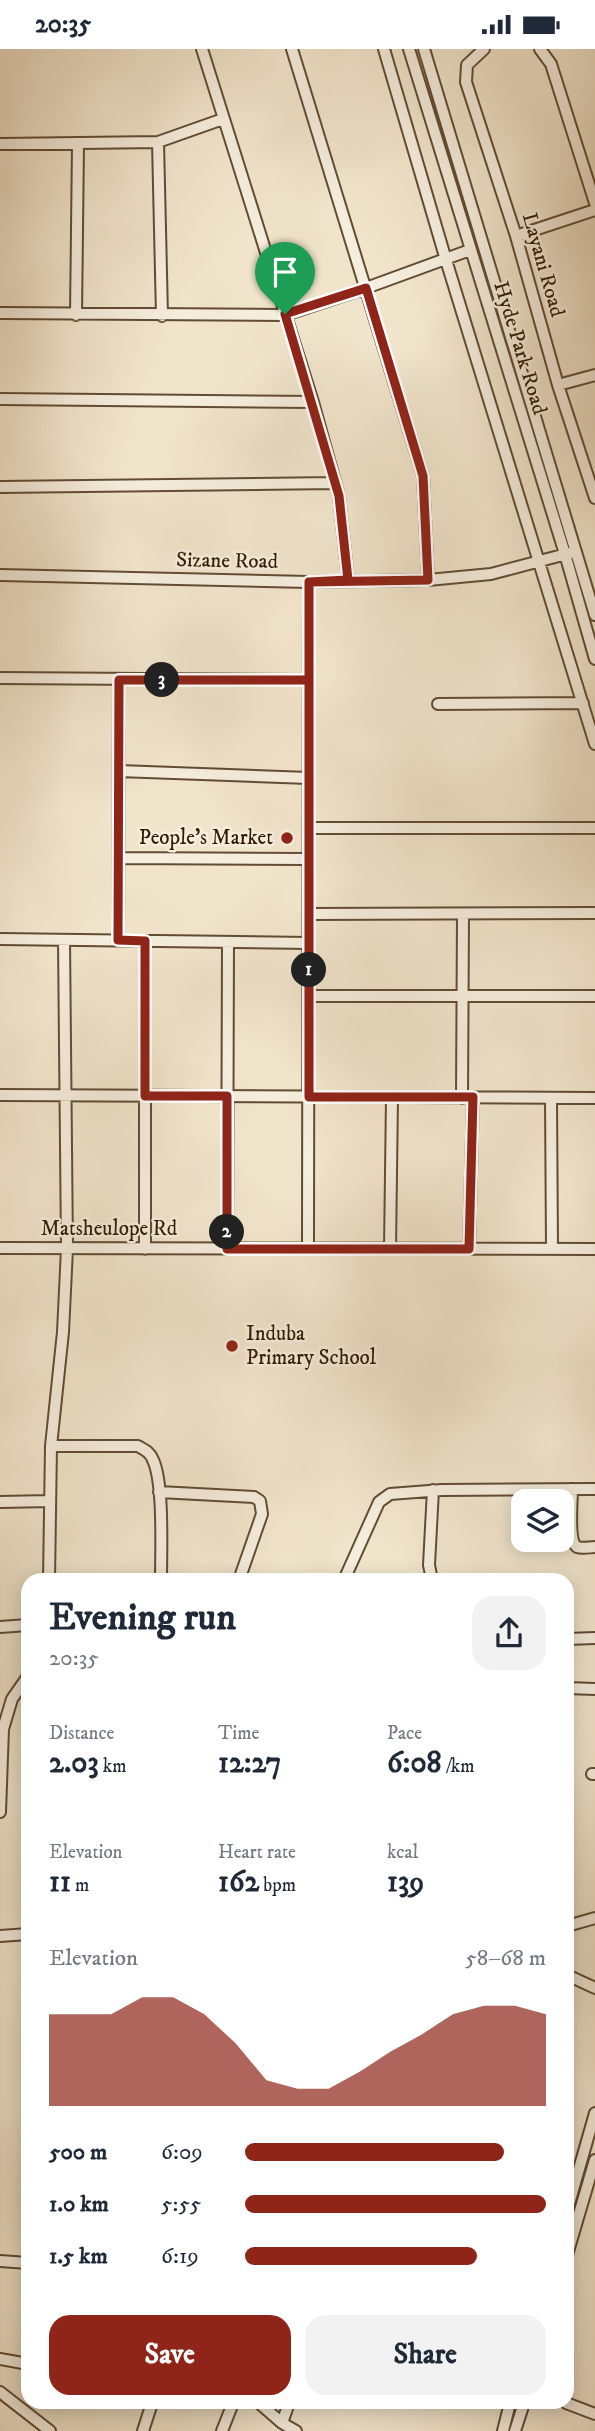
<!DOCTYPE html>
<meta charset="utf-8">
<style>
:root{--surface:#fff;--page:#f2f2f3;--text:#1f2937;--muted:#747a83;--accent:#8f2418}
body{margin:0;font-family:"IM FELL DW Pica",serif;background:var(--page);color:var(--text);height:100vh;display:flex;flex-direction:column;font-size:26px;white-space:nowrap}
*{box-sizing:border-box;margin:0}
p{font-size:23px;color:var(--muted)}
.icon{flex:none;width:38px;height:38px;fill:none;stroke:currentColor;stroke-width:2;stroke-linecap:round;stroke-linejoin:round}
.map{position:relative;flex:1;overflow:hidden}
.panel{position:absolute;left:21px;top:1524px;width:553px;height:836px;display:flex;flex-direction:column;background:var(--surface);border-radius:21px;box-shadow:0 4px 18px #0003}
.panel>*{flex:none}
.tools{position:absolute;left:511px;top:1440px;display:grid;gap:14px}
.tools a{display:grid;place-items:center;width:63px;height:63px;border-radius:14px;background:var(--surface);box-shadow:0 4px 18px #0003;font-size:35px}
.pin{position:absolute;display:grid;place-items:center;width:60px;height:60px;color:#fff;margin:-72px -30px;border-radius:50% 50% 50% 0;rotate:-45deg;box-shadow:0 0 7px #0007}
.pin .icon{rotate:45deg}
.km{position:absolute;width:35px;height:35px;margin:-18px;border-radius:50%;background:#222;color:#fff;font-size:19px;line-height:35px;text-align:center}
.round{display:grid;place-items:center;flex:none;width:74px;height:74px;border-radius:21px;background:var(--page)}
.headline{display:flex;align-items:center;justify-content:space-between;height:119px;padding:0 28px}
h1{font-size:38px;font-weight:700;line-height:52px}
.metrics{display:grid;grid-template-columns:repeat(3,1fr);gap:10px;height:119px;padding:7px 28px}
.metrics div{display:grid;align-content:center}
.metrics b{font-size:30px;font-weight:700}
.metrics small{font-size:19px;font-weight:400}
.metrics p{font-size:19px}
.chart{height:196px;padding:14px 28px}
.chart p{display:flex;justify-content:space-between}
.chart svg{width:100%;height:126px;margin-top:7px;fill:var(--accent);opacity:.7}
.button{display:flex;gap:14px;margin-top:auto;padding:14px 28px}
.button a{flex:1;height:80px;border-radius:21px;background:var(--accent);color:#fff;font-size:28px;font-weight:700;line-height:80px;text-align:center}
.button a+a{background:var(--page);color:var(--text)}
ul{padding:0 28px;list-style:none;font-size:23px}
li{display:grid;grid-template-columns:112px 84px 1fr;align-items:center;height:52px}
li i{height:18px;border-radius:9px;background:var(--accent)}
.status{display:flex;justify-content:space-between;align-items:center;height:49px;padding:0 35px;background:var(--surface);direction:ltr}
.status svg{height:19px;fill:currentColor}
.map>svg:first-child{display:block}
</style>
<div class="status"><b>20:35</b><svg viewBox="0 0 49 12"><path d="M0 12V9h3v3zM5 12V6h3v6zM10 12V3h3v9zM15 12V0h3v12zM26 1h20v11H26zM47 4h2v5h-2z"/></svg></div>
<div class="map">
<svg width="595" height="2382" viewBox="0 0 595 2382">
<rect width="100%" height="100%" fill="#f0e4cb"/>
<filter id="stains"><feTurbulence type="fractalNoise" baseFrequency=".00286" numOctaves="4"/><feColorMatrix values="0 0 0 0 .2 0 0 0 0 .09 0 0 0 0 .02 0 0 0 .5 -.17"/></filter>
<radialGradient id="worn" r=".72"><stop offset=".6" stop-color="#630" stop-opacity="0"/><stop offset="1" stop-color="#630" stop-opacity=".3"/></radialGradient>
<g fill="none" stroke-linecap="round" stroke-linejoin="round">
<!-- minor casing -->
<g stroke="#624c33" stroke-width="14">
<path id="minor" d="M202,0l111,353 26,94 9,84
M292,0l131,427 5,104
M384,0l62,211 149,484
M409,0l156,505 30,105
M424,0l171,566
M484,0l-17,16 -1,17 50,154 42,149 37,113
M540,0l11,15 44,139
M158,93l4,174
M0,95l158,-2 65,-23
M516,187l79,-26
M0,264l285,2 81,-27 104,-38
M76,266l2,-171
M558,336l37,-10
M0,350l313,3
M0,438l335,-4
M0,526l309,7 119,-2 63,-6 79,-21
M0,629l309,2
M438,655l145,-1
M119,722l190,7
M309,779h286
M119,809l190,1
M309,865l286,-1
M0,890l309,4
M118,891l1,-260
M145,892v308
M309,947h286
M0,1046l595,3
M462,1049l1,-183
M551,1049l1,151
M0,1199l595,1
M227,1200l1,-307
M308,1200l1,-667
M390,1200l2,-152
M469,1200l4,-152
M51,1397h87c7,4 12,6 15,14 11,23 8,92 8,120
M572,1440c0,11 -4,52 5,58 5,2 13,0 18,0
M159,1443l95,5 6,4 2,13 -23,66
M0,1453l50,-1
M49,1531l2,-134 12,-114 4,-83 -3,-309
M344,1531l35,-78 11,-8 52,-4 153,-1
M432,1531l-3,-15 4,-75
M0,1578l28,-2
M567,1590l28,-1
M567,1639l28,1
M592,1725h3
M0,1763l3,-83 9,-30 16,-23
M567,1877l28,-8
M0,1887l28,-2
M567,1926l28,13
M567,2162l28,-98
M567,2206l28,-95
M0,2212l28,2
M0,2310l28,5
M0,2343l50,39
M259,2354l23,20
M289,2354l-7,20 14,8
M566,2354l29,11
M143,2382l9,-28
M222,2382l11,-28
M503,2382l7,-28
M515,2382l9,-28"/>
</g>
<!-- minor -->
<use href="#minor" stroke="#f5eddd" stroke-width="10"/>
</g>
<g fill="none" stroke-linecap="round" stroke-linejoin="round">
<!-- route casing -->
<g stroke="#fff" stroke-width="14">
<path id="route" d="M285,265l54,182 9,84 -39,2c0,171 0,343 0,515h164l-4,152h-242v-153h-82v-155l-27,-1 1,-260h190v-98l119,-2 -5,-104 -57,-188 -81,26"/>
</g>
<!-- route -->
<use href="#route" stroke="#8f2418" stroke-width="9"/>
</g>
<!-- markers -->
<g fill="#8f2418" stroke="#f5eddd" stroke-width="2.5">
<circle cx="287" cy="789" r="7"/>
<circle cx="232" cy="1297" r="7"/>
</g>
<g text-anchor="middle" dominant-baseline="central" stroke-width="5" stroke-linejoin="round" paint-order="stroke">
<!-- street labels -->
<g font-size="21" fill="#331a00" stroke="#f5eddd">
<text transform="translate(543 216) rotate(74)">Layani Road</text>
<text transform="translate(520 299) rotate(73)">Hyde Park Road</text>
<text transform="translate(227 512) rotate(1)">Sizane Road</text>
<text x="109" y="1180">Matsheulope Rd</text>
</g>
<!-- poi labels -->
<g font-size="21" fill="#331a00" stroke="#f5eddd" text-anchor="end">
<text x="273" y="789">People's Market</text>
<text x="246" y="1285" text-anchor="start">Induba<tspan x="246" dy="24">Primary School</tspan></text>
</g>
</g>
<rect width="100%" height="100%" filter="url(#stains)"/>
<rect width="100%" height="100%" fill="url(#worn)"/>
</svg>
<div class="tools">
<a><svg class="icon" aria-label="layers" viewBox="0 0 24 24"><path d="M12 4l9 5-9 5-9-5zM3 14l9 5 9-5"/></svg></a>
</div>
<div class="pin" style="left:285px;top:265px;background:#1e9e55"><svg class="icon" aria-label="arrive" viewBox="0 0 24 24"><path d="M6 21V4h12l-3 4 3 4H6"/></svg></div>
<b class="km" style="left:309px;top:921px">1</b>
<b class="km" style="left:227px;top:1183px">2</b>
<b class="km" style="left:162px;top:631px">3</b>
<section class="panel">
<div class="headline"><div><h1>Evening run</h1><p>20:35</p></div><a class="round"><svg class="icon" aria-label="share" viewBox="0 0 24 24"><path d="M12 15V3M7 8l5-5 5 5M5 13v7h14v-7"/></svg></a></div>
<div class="metrics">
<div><p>Distance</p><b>2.03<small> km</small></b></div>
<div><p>Time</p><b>12:27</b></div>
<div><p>Pace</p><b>6:08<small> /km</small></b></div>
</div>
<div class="metrics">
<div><p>Elevation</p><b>11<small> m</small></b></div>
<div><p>Heart rate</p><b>162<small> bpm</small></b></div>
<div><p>kcal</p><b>139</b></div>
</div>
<div class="chart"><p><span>Elevation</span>58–68 m</p>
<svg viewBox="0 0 160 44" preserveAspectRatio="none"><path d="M0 44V12L10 12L20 12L30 6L40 6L50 12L60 22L70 35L80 38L90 38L100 32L110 25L120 19L130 12L140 9L150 9L160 12V44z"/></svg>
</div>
<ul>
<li><b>500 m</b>6:09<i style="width:86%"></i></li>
<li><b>1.0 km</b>5:55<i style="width:100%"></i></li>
<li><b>1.5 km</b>6:19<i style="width:77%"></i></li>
</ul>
<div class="button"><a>Save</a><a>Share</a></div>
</section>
</div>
